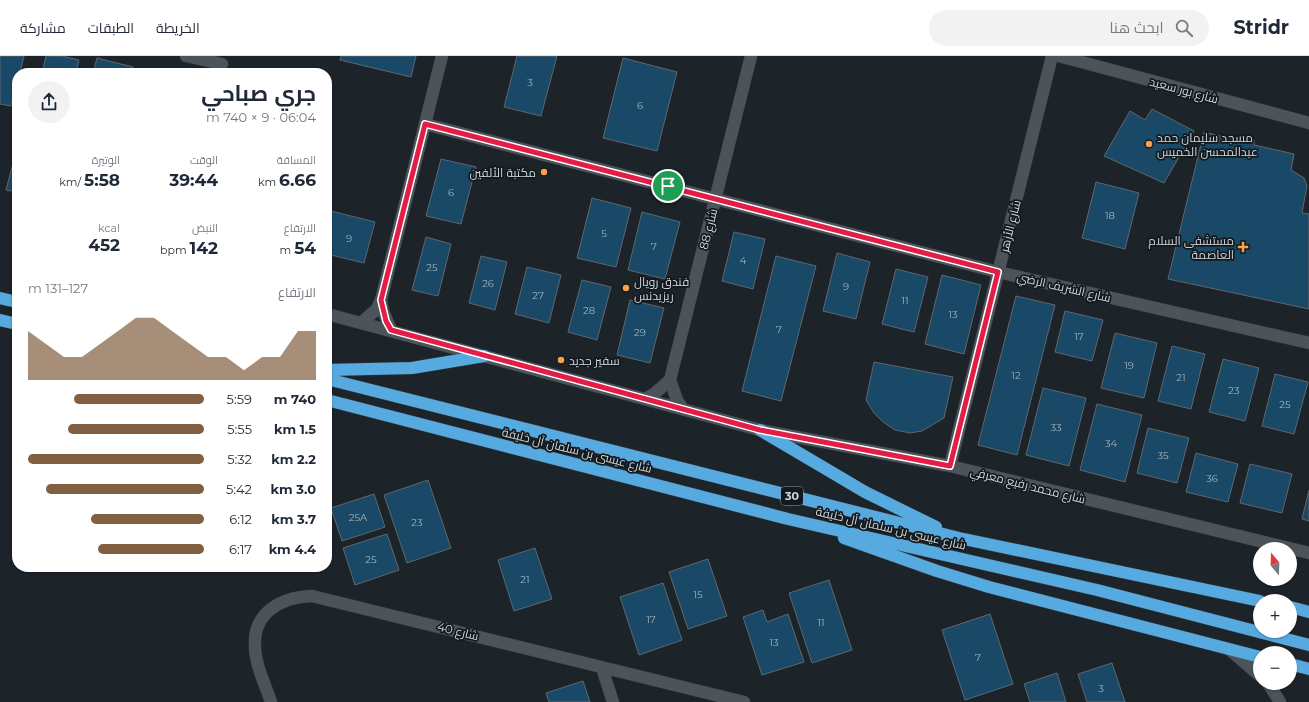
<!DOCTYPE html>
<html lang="ar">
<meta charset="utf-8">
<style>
:root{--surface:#fff;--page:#f2f2f3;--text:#1f2937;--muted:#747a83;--line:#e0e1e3;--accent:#815f40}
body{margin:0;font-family:Montserrat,Cairo,sans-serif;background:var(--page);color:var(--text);direction:rtl;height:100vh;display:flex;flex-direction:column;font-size:15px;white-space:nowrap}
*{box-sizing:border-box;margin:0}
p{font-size:13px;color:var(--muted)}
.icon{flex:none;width:22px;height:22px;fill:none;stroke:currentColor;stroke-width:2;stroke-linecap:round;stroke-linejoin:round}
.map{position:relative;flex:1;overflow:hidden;direction:ltr}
.drawer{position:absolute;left:12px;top:12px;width:320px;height:504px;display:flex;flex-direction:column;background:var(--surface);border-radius:16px;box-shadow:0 1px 3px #0004;direction:rtl}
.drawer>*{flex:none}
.needle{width:26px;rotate:341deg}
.buttons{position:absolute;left:1253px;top:486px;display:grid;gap:8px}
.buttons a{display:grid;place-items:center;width:44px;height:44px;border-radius:50%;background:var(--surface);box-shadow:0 1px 3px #0004;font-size:20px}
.pin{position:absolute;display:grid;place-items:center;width:34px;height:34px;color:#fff;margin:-17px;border:2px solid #fff;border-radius:50%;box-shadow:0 1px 4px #0007}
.round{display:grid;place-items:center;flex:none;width:42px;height:42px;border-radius:21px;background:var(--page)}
.head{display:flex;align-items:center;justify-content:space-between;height:68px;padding:0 16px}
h1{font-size:22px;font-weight:700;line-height:30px}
.figures{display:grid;grid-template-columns:repeat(3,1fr);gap:6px;height:68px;padding:4px 16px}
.figures div{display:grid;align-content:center}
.figures b{font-size:17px;font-weight:700}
.figures small{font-size:11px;font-weight:400}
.figures p{font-size:11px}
.chart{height:112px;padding:8px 16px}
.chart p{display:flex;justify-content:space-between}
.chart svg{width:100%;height:72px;margin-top:4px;fill:var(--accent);opacity:.7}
ul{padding:0 16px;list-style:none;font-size:13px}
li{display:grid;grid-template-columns:64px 48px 1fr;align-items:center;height:30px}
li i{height:10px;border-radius:5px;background:var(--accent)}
header{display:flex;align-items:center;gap:24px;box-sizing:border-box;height:56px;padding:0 20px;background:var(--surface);border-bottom:1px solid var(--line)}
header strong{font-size:19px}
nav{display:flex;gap:22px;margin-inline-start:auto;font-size:14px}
.search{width:280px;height:36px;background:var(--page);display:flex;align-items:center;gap:10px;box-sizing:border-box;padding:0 14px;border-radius:22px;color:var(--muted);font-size:15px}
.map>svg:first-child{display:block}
</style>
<header>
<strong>Stridr</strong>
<div class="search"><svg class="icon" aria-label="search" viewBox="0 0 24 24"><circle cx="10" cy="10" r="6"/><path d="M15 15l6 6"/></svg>ابحث هنا</div>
<nav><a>الخريطة</a><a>الطبقات</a><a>مشاركة</a></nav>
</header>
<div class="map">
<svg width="1309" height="646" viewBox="0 0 1309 646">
<rect width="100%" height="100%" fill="#1c2329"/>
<!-- building -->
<path fill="#194966" stroke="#5f676d" d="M0,0h24l-4,17h-3v11l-6,22 -11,-2z
M46,0h16l17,4 -3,13h-34z
M341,0h75l-5,21 -71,-17z
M517,0h40l-16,60 -37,-9z
M97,2l36,9 -1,6h-39z
M623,2l54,14 -20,79 -54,-13z
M1152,53l42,22 -30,52 -60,-27 26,-45 15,9z
M1204,76l41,10 1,-4 8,2v5l40,9 -3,16 13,8 3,8 -5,27 7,1v95l-141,-30z
M17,92v44l-11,-2z
M441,103l35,8 -15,57 -35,-8z
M1096,126l43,11 -14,56 -43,-11z
M592,142l39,10 -15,59 -39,-9z
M327,154l48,12 -11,41 -37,-9z
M642,156l38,10 -15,57 -37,-9z
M734,176l31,7 -12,50 -31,-8z
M426,181l25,7 -13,52 -26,-6z
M837,197l33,9 -14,57 -33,-8z
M481,200l26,6 -12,48 -26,-7z
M776,200l40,10 -35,135 -39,-10z
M527,211l34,8 -12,48 -34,-9z
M896,213l32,8 -14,55 -32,-8z
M942,219l39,10 -17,69 -39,-10z
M582,224l29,7 -14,53 -29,-8z
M1016,240l39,9 -38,150 -39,-10z
M630,244l34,8 -14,55 -33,-8z
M1065,255l38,9 -11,41 -37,-9z
M1115,277l42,10 -13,55 -43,-10z
M1172,290l33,8 -14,55 -33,-8z
M1223,303l36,9 -14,53 -36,-9z
M874,306l79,15 -9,41 -22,13 -12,2 -15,-3 -12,-8 -9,-9 -8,-13z
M1275,318l33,8 -14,52 -32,-8z
M1043,332l43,10 -17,68 -43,-11z
M1097,348l45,11 -17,67 -45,-12z
M1148,372l41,10 -12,45 -40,-10z
M1196,397l42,11 -10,38 -42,-10z
M1250,408l42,10 -10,39 -42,-10z
M428,424l23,68 -44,15 -23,-68z
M1309,434v31l-7,-2z
M374,438l11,33 -43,14 -11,-33z
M387,478l12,36 -44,15 -12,-37z
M535,492l17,51 -38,12 -16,-51z
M708,503l19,57 -39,13 -19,-57z
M829,524l23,70 -40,13 -23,-70z
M663,527l19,57 -43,15 -19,-58z
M763,554l4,12 21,-8 16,48 -42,13 -19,-58z
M990,558l23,70 -48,16 -23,-70z
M1112,607l13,39h-38l-9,-28z
M1057,617l9,29h-36l-6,-18z
M583,625l7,21h-41l-3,-9z"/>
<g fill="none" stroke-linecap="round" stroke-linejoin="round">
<!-- minor casing -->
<g stroke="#373d41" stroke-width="13">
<path id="minor" d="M186,0l36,8
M1059,0l250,67
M425,68l573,148 311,71
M381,244l2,11 8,19
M327,258l433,116 190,36 359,87
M362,266l15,-13 4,-9 61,-244
M645,343l9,-5 16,-14
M683,353l-6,-9 -7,-20 81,-324
M950,410l102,-410
M1229,593l31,27
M602,612l11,34
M1268,627l12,19
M271,646c-6,-18 -16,-38 -16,-56 -2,-34 27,-49 57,-50l432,106"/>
</g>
<!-- highway casing -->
<g stroke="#373d41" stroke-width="13">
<path id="highway" d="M0,242l17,4
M0,264l17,4
M327,314l85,-2 72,-12
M327,323l632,159 301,63
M327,344l461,119 309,71 212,55
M760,374l105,62 71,35
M844,482l93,33 52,16 271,70
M1290,551l19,5
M1290,608l19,5"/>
</g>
<!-- minor -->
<use href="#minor" stroke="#4c545a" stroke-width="12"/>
<!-- highway -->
<use href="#highway" stroke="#57aae0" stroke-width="12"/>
</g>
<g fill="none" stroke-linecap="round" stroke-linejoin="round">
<!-- route casing -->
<g stroke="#fff" stroke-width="8">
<path id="route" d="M425,68l573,148 -48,194 -190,-36 -369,-100 -5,-9 -5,-21z"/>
</g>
<!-- route -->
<use href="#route" stroke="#e11d48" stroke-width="5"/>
</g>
<!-- markers -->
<g fill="#f9a04c" stroke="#131a1f" stroke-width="1.5">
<circle cx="1149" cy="88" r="4"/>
<circle cx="544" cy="116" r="4"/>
<path d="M1241 185h4v4h4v4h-4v4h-4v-4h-4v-4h4z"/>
<circle cx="626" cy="232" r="4"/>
<circle cx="561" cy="304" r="4"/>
</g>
<g text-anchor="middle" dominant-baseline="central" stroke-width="3.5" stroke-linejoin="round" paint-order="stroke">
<!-- number labels -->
<g font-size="10" fill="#a3b3bc">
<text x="530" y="26">3</text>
<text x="640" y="49">6</text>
<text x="451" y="136">6</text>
<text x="1110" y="159">18</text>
<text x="604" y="177">5</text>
<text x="349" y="182">9</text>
<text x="654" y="190">7</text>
<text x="743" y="204">4</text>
<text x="432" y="211">25</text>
<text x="488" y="227">26</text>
<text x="846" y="230">9</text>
<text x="538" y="239">27</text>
<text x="905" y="244">11</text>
<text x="589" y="254">28</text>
<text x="953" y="258">13</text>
<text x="779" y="273">7</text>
<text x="640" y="276">29</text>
<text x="1079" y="280">17</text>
<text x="1129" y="309">19</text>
<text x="1016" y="319">12</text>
<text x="1181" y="321">21</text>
<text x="1234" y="334">23</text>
<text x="1285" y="348">25</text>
<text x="1056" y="371">33</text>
<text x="1111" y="387">34</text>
<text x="1163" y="399">35</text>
<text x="1212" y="422">36</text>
<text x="358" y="461">25A</text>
<text x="417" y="466">23</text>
<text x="371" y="503">25</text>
<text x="525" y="523">21</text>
<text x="698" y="538">15</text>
<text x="651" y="563">17</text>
<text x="821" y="566">11</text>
<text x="774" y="586">13</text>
<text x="978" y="601">7</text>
<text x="1101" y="632">3</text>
</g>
<!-- shield labels -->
<rect fill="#131a1f" stroke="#989ea1" stroke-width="1" x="781" y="431" width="22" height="18" rx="3"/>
<g font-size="11" font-weight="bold" fill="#d1d6d9">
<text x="792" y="440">30</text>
</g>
<!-- street labels -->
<g font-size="12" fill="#d1d6d9" stroke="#131a1f">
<text transform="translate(1184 34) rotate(15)">شارع بور سعيد</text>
<text transform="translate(1010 170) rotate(-76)">شارع الأزهر</text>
<text transform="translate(708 173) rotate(-76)">شارع 88</text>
<text transform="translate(1064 231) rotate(13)">شارع الشريف الرضي</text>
<text transform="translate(577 394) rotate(14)">شارع عيسى بن سلمان آل خليفة</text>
<text transform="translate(1028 429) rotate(14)">شارع محمد رفيع معرفي</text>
<text transform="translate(891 472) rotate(13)">شارع عيسى بن سلمان آل خليفة</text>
<text transform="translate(458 575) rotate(14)">شارع 40</text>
</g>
<!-- poi labels -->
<g font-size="12" fill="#d1d6d9" stroke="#131a1f" text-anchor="start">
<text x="1157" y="81">مسجد سليمان حمد<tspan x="1157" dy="14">عبدالمحسن الخميس</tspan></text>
<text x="536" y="116" text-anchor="end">مكتبة الألفين</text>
<text x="1234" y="184" text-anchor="end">مستشفى السلام<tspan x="1234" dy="14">العاصمة</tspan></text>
<text x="634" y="225">فندق رويال<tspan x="634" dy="14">ريزيدنس</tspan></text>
<text x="569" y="304">سفير جديد</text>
</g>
</g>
</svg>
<div class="buttons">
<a><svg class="needle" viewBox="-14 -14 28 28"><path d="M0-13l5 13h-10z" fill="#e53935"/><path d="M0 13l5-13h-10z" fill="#747a83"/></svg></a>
<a>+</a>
<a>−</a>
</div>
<div class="pin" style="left:668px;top:130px;background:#1e9e55"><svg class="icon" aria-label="arrive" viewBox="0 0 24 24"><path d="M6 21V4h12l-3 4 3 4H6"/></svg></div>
<section class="drawer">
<div class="head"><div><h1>جري صباحي</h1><p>06:04 · 9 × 740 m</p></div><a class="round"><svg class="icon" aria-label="share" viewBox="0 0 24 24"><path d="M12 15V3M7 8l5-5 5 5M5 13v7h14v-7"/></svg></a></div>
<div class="figures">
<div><p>المسافة</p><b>6.66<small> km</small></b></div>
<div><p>الوقت</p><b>39:44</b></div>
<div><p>الوتيرة</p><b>5:58<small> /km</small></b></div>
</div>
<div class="figures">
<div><p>الارتفاع</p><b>54<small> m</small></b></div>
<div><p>النبض</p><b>142<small> bpm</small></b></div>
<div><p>kcal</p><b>452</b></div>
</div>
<div class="chart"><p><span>الارتفاع</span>127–131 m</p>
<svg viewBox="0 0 160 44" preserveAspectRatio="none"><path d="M0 44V14L10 22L20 30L30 30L40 22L50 14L60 6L70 6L80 14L90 22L100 30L110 30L120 38L130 30L140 30L150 14L160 14V44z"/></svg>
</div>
<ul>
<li><b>740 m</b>5:59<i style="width:74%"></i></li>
<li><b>1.5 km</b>5:55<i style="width:77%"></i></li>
<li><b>2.2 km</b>5:32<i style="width:100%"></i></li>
<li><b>3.0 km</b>5:42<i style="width:90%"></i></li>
<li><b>3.7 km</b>6:12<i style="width:64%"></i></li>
<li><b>4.4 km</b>6:17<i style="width:60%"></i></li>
</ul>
</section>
</div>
